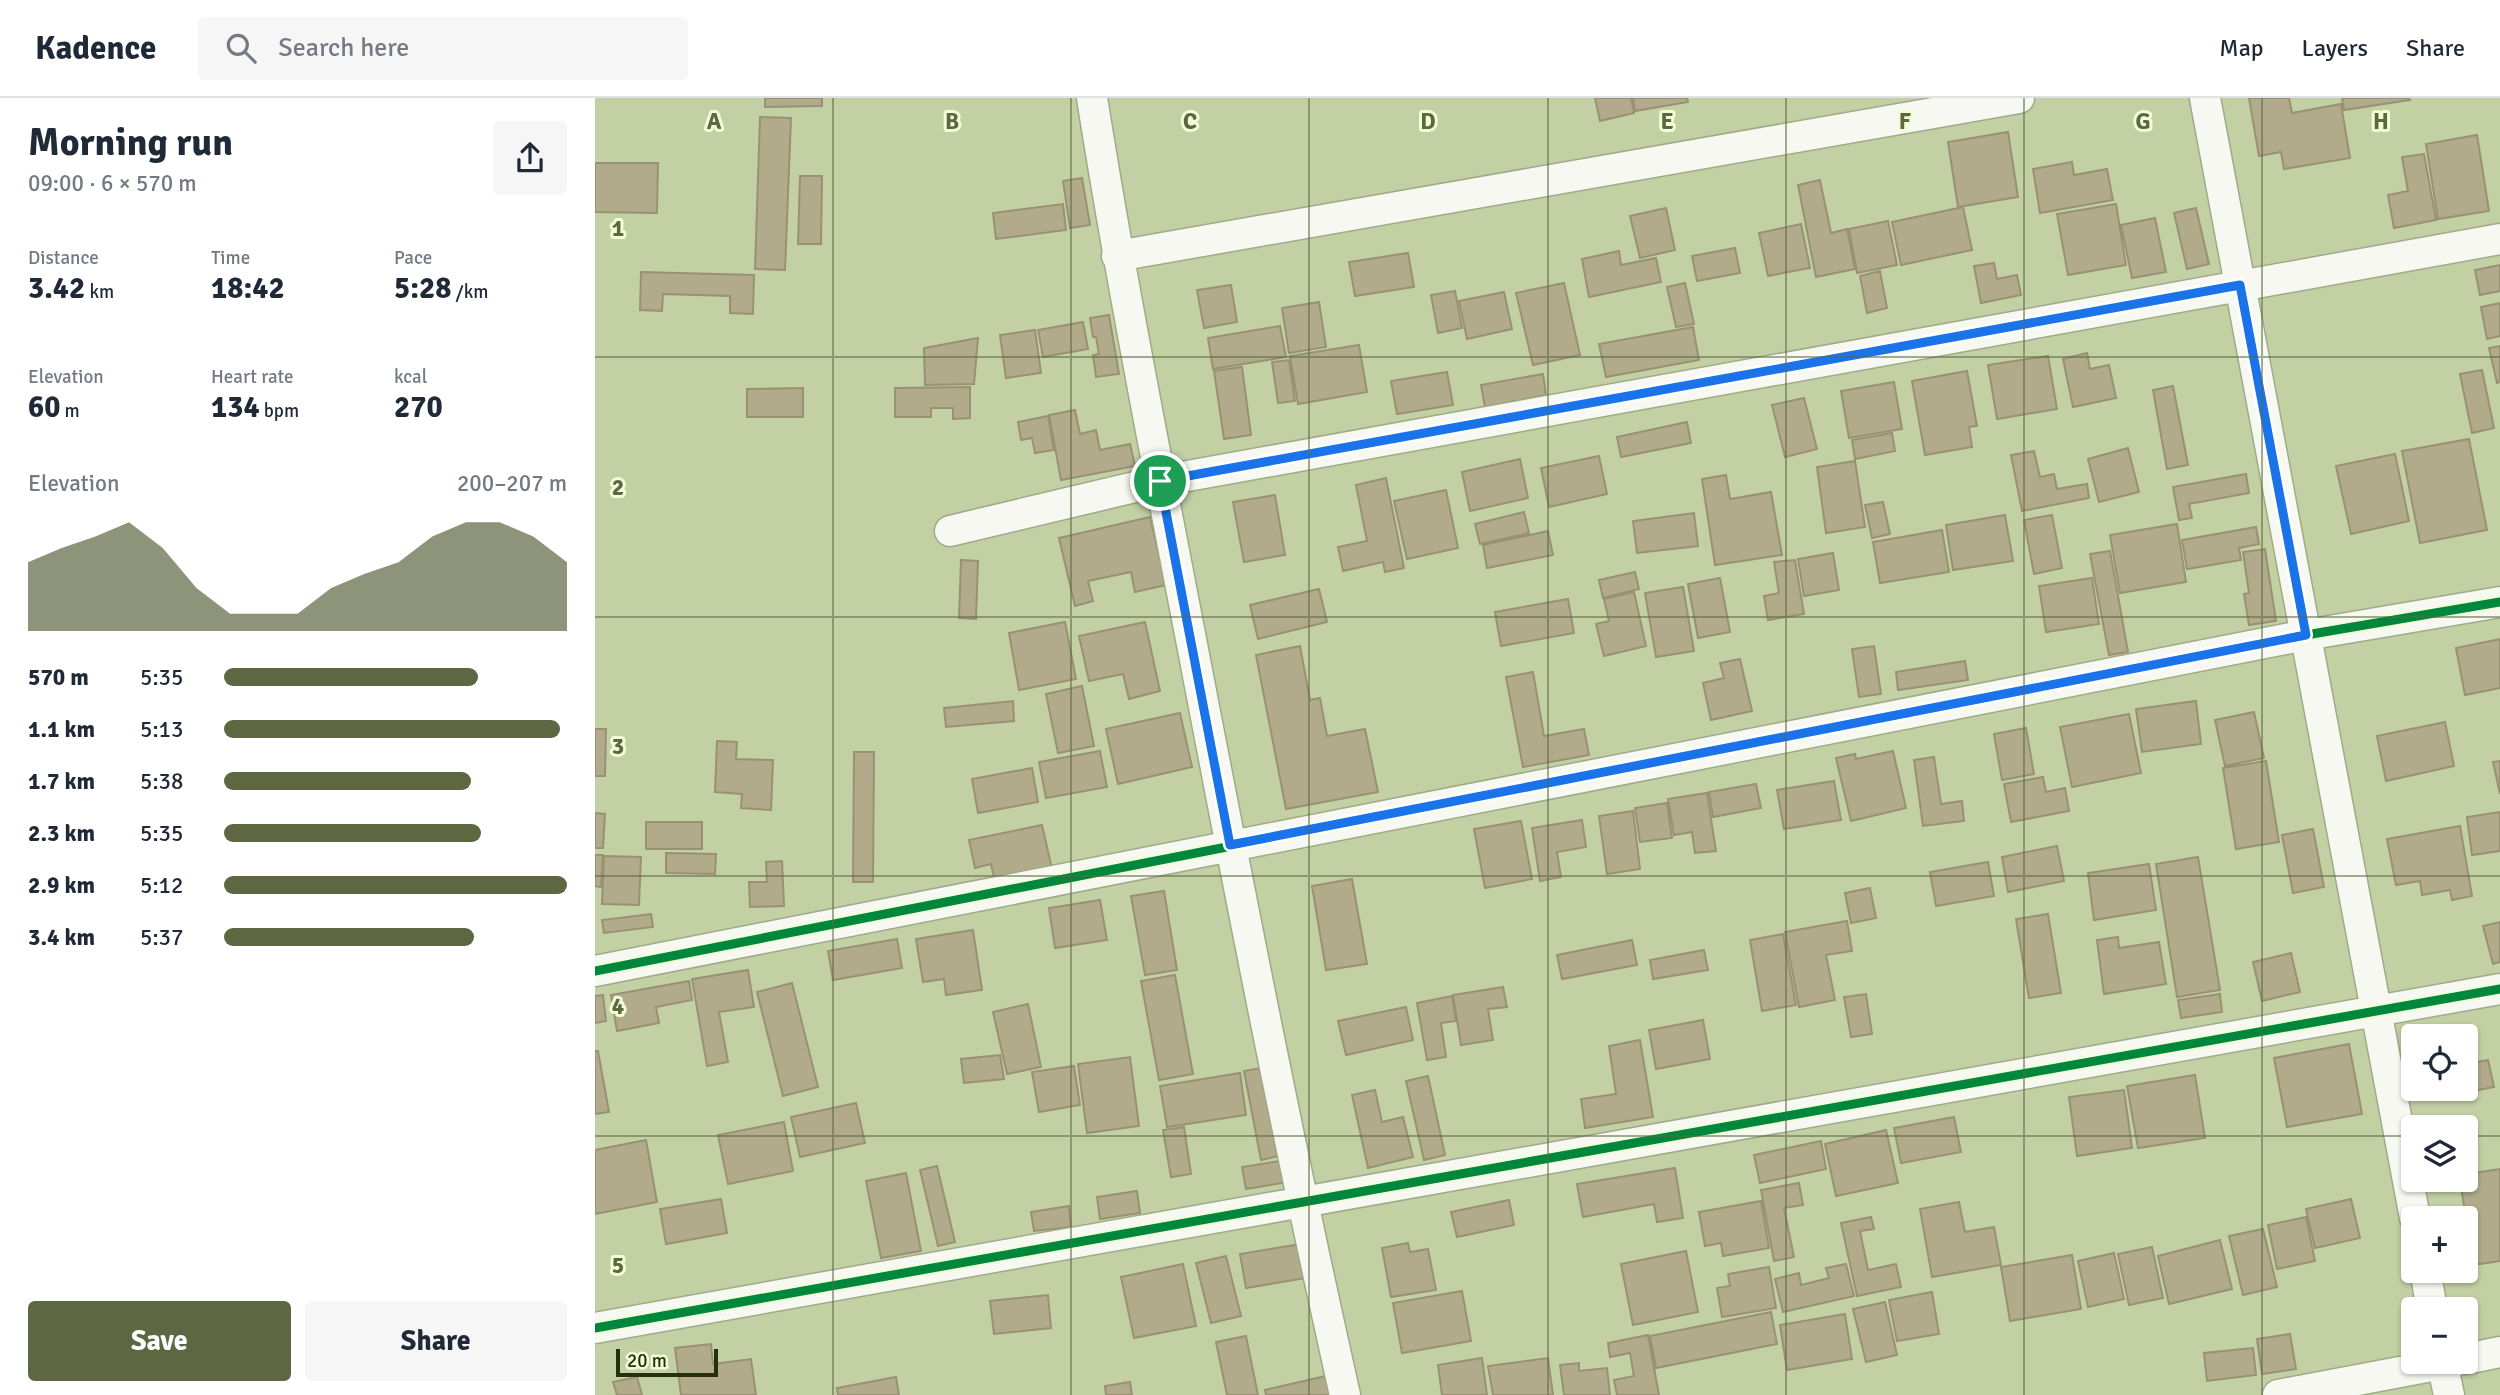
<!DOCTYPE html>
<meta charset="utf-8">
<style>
:root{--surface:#fff;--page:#f6f6f7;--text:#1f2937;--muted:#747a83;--line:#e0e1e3;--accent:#5d6742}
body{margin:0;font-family:Signika,sans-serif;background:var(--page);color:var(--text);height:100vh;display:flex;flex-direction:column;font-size:26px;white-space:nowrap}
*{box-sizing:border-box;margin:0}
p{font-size:23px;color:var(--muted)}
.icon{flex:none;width:38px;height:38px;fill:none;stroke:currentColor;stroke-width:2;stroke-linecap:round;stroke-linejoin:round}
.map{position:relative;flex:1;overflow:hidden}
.sheet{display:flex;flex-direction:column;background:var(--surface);width:595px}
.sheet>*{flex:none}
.tools{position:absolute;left:1806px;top:926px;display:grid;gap:14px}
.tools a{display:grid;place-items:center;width:77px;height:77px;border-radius:7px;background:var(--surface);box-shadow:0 2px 5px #0004;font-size:35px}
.scale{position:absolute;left:21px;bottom:18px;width:102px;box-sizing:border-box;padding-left:7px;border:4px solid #262f0e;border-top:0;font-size:19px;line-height:24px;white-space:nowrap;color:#262f0e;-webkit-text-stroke:5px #f1fed6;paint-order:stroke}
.pin{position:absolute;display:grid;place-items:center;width:60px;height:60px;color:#fff;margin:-30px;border:4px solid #fff;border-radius:50%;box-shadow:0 2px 7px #0007}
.round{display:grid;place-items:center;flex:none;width:74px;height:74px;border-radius:7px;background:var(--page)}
.overview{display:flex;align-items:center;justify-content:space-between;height:119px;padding:0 28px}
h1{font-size:38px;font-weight:800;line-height:52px}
.stats{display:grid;grid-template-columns:repeat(3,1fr);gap:10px;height:119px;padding:7px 28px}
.stats div{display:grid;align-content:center}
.stats b{font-size:30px;font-weight:800}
.stats small{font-size:19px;font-weight:400}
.stats p{font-size:19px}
.chart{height:196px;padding:14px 28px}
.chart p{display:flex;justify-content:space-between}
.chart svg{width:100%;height:126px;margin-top:7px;fill:var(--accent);opacity:.7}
.action{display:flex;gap:14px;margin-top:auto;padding:14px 28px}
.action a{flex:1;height:80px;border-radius:7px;background:var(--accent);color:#fff;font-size:28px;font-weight:800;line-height:80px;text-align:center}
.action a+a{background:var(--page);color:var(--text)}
ul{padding:0 28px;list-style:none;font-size:23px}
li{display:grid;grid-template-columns:112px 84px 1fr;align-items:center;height:52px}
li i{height:18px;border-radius:9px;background:var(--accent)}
header{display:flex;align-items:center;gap:42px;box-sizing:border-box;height:98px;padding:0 35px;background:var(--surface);border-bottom:2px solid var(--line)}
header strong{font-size:33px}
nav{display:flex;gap:38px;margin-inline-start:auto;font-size:24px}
.search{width:490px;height:63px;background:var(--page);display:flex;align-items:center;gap:18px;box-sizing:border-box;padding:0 24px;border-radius:7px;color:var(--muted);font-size:26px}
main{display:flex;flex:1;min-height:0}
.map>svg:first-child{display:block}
</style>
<header>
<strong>Kadence</strong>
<div class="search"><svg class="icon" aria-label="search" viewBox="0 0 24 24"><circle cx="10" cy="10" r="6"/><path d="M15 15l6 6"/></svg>Search here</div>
<nav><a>Map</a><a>Layers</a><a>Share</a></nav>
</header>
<main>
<section class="sheet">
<div class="overview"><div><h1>Morning run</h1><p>09:00 · 6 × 570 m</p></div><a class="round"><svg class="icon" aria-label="share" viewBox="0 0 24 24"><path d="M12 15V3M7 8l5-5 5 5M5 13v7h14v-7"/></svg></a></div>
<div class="stats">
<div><p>Distance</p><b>3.42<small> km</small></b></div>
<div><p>Time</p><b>18:42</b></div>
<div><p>Pace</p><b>5:28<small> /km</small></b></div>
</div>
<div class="stats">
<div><p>Elevation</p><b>60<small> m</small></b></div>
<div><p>Heart rate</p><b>134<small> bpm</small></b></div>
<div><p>kcal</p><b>270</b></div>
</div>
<div class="chart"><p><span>Elevation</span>200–207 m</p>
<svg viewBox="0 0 160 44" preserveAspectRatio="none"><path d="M0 44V20L10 15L20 11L30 6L40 15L50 29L60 38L70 38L80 38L90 29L100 24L110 20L120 11L130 6L140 6L150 11L160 20V44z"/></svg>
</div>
<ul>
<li><b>570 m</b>5:35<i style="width:74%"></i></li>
<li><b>1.1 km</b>5:13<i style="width:98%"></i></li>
<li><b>1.7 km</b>5:38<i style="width:72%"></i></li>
<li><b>2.3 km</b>5:35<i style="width:75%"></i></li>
<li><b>2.9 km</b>5:12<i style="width:100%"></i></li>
<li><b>3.4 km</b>5:37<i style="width:73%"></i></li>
</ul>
<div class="action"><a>Save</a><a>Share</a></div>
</section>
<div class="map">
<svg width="1905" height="1297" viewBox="0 0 1905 1297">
<rect width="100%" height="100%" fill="#c3d0a4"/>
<!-- building -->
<path fill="#b1ab8c" stroke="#989273" stroke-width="2" d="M170,0h57v8l-57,1z
M1000,0h36l3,15 -34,8z
M1038,0h54l1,4 -53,9z
M1654,0h40l3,15 49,-9 9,54 -66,11 -3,-17 -22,4z
M1747,0h67l1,2 -66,10z
M165,19l31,1 -6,152 -30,-1z
M1413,34l10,65 -60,10 -10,-65z
M1882,37l12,76 -51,8 -12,-75z
M1829,56l12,66 -42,8 -6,-33 20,-4 -6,-34z
M1477,64l2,13 33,-6 6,31 -73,13 -7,-44z
M0,65h63l-1,50 -62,-1z
M205,78h22l-1,68h-23z
M487,80l8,47 -20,3 -7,-47z
M1225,82l11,53 16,-4 8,40 -39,8 -18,-92z
M468,106l3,26 -70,9 -3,-26z
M1521,106l10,61 -58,10 -11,-61z
M1368,109l9,43 -71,15 -9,-43z
M1071,110l9,42 -35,8 -10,-42z
M1601,110l13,56 -22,5 -13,-56z
M1560,120l11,54 -34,6 -11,-53z
M1293,123l9,44 -40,8 -8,-44z
M1206,126l9,44 -42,8 -9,-43z
M1140,150l5,25 -43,8 -5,-25z
M1024,153l2,14 35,-7 5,24 -72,15 -7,-38z
M813,155l6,34 -59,9 -6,-34z
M1399,165l3,16 20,-4 4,20 -40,8 -7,-37z
M1905,167v26l-20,4 -5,-25z
M1285,173l7,37 -20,5 -7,-37z
M46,174l113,3 -1,39 -23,-1v-17l-67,-2 -1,17 -22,-1z
M969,185l16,72 -47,10 -17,-72z
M1090,185l9,41 -18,3 -9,-40z
M636,187l6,37 -33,6 -7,-38z
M860,193l7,37 -24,5 -7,-38z
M909,194l8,37 -45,10 -8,-38z
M724,204l7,45 -37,6 -7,-45z
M1905,205v33l-13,3 -6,-32z
M514,217l10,59 -23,3 -3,-22 6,-1 -3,-17h-3l-3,-19z
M488,224l5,27 -45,8 -5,-27z
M685,228l6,31 -73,12 -5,-31z
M1098,229l6,33 -93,17 -7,-33z
M440,232l6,43 -35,5 -6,-43z
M383,240l-4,46 -49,1 -1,-37z
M764,247l8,47 -69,12 -8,-48z
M1905,248v36l-3,1 -8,-35z
M1492,255l3,16 19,-4 7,33 -43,9 -10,-48z
M1453,258l9,53 -60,10 -9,-54z
M694,262l6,41 -17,2 -6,-41z
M647,269l9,68 -27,4 -10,-68z
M1887,272l12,58 -22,5 -12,-59z
M1372,273l10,55 -8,1 3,20 -47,8 -13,-74z
M852,274l6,33 -56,9 -6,-33z
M948,276l3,21 -61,12 -4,-22z
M1299,284l8,47 -53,9 -8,-47z
M1578,288l15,79 -21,4 -14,-79z
M375,289v31l-17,1v-11h-22v9h-36v-29z
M208,290v29h-56v-28z
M1209,300l13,51 -32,8 -13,-52z
M480,312l5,24 16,-4 4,20 30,-6 5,22 -74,14 -12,-65z
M453,318l6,34 -19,3 -3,-15 -11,2 -3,-18z
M1092,324l4,21 -70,14 -4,-20z
M1297,335l3,18 -40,8 -3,-19z
M1874,341l18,91 -67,13 -18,-92z
M1533,350l11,44 -40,10 -11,-43z
M1439,353l6,26 14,-3 3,15 30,-5 2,14 -67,13 -11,-56z
M1800,356l14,67 -58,13 -15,-68z
M1004,358l8,38 -58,13 -8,-39z
M925,361l8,39 -58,13 -8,-39z
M1260,363l10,66 -39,6 -9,-66z
M1651,376l3,19 -60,11 3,14 -13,2 -6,-33z
M1131,377l4,24 41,-7 11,63 -67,10 -13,-86z
M791,380l18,90 -19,4 -2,-10 -40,9 -5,-24 29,-6 -11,-56z
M851,392l12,58 -51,11 -13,-58z
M680,397l10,60 -41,7 -11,-60z
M1288,404l7,32 -18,4 -7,-33z
M929,414l5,21 -49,11 -5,-20z
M1099,415l4,33 -61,7 -4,-32z
M1410,417l8,46 -60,9 -7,-45z
M1457,417l10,53 -28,6 -10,-54z
M555,419l16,68 -31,7 -4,-20 -43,9 5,20 -18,5 -16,-68z
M1582,426l9,58 -66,11 -10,-58z
M1661,429l3,17 -20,4 2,12 -54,9 -5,-29z
M1347,432l7,42 -69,11 -7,-41z
M953,433l5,24 -66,13 -4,-23z
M1670,451l11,72 -27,4 -5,-31 5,-1 -6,-41z
M1515,453l18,101 -19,3 -19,-101z
M1238,455l6,37 -35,6 -6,-37z
M366,462l17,1 -2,58 -17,-1z
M1200,462l9,54 -36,6 -4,-24 15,-3 -5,-31z
M1040,474l4,17 -36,9 -4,-18z
M1125,480l10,54 -32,6 -10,-54z
M1497,480l7,46 -53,8 -7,-46z
M1088,489l11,64 -38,6 -11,-64z
M724,491l8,33 -69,17 -8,-34z
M1039,494l12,54 -42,10 -8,-32 13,-3 -5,-22z
M973,501l6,34 -73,13 -6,-34z
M470,524l11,57 -57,11 -10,-57z
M550,524l15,69 -31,8 -6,-25 -34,7 -10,-45z
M1905,541v49l-35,7 -9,-47z
M705,548l10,54 10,-2 7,38 38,-7 13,63 -92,17 -30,-154z
M1279,548l7,48 -22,3 -7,-48z
M1145,561l12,52 -41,9 -8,-37 21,-5 -4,-15z
M1370,563l3,19 -70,10 -2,-18z
M938,574l11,64 40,-7 5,26 -66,12 -17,-90z
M487,588l12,60 -36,7 -12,-59z
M418,603l1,20 -68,6 -2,-19z
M1601,603l5,43 -59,8 -6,-43z
M1659,614l10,46 -39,8 -10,-46z
M585,615l12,54 -74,17 -12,-55z
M1534,616l12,59 -69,14 -12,-60z
M1850,624l9,44 -68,15 -9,-45z
M1431,630l8,46 -32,6 -8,-46z
M0,631h11l-1,47h-10z
M122,643l20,1 -1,17 37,1 -2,50 -30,-2 1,-14 -27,-2z
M505,653l7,36 -61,11 -7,-36z
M1298,653l13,57 -55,13 -15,-63 19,-4 1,5z
M259,654h20l-1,130h-20z
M1339,659l7,47 21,-3 2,20 -41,5 -9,-66z
M1671,663l13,81 -43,7 -13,-81z
M1905,663v33l-7,-32z
M437,670l6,34 -60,11 -6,-34z
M1448,679l3,15 19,-4 4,23 -58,11 -7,-38z
M1239,683l7,39 -57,9 -7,-39z
M1161,686l5,24 -48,9 -4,-25z
M1112,695l9,58 -21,2 -3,-21 -18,3 -6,-36z
M1072,705l5,35 -32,4 -5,-34z
M1038,713l7,58 -33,5 -8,-58z
M1905,714v39l-28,4 -5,-38z
M0,715l10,1 -2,34h-8z
M987,722l4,27 -29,5 4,25 -21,4 -8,-53z
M926,723l11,58 -47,9 -11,-59z
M51,724h56v27h-56z
M447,727l10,44 -57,12 -4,-17 -16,4 -6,-28z
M1865,728l12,70 -20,4 -2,-10 -28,5 -2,-14 -24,4 -9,-46z
M1718,731l11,58 -31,6 -11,-58z
M1462,748l7,35 -56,11 -6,-35z
M71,755l50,1 -1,20 -49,-1z
M0,757h8l-2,32 -6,-1z
M9,758l37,1 -2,48 -37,-1z
M1603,759l22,133 -43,7 -21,-133z
M187,763l2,45 -34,1 -1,-25h18l-1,-20z
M1393,764l6,34 -58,10 -6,-34z
M1554,766l7,46 -62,10 -6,-47z
M757,781l15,85 -41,6 -14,-84z
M1275,790l6,30 -25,5 -6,-30z
M569,793l13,79 -32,5 -14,-79z
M505,802l7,40 -52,8 -6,-40z
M56,816l2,13 -49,6 -2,-13z
M1453,816l13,79 -32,5 -13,-79z
M1252,823l5,30 -26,4 9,45 -36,7 -14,-75z
M1905,824v40l-7,2 -10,-38z
M378,832l9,60 -36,5 -2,-16 -21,3 -7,-43z
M1188,836l13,71 -34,6 -12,-71z
M1523,839l1,11 40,-6 7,42 -62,10 -7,-54z
M302,841l5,29 -69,12 -5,-29z
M1037,842l5,25 -75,14 -5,-24z
M1109,852l4,20 -55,9 -3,-19z
M1696,855l9,39 -38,9 -9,-39z
M153,872l6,37 -35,5 9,50 -21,4 -15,-87z
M580,877l18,99 -34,6 -18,-99z
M94,883l3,19 -36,7 3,16 -42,8 -6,-36z
M197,885l26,104 -35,9 -26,-104z
M908,889l4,20 -19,2 5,31 -32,5 -8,-50z
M1271,896l6,40 -21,3 -7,-40z
M1625,896l2,18 -41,6 -3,-18z
M8,897l3,26 -11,2v-27z
M857,898l4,25 -15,2 5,34 -19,3 -10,-57z
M433,906l13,63 -34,7 -14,-62z
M811,909l7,33 -67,15 -8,-34z
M1108,922l7,39 -54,10 -7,-39z
M1045,942l13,77 -68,11 -4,-29 35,-5 -7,-48z
M1754,946l13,70 -75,13 -13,-69z
M0,953h3l11,61 -14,2z
M405,957l4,24 -40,4 -3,-24z
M535,959l9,69 -52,7 -9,-69z
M1893,962l6,27 -52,10 -1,-9h25v-24z
M479,968l6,39 -41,7 -7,-40z
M672,969l16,88 -22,5 -17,-89z
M645,975l6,42 -79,12 -7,-41z
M1600,977l10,63 -67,10 -11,-62z
M833,978l17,79 -21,5 -18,-79z
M780,992l7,32 21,-5 10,40 -45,11 -16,-73z
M1529,992l8,58 -55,8 -8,-59z
M261,1005l9,40 -65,14 -9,-40z
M1359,1019l7,35 -60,11 -7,-35z
M189,1024l9,49 -65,13 -10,-49z
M589,1029l7,47 -20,3 -8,-47z
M1291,1032l12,53 -62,13 -11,-52z
M51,1042l11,62 -62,12v-64z
M1226,1043l5,28 -66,14 -6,-28z
M691,1062l3,22 -43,7 -4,-22z
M342,1068l18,76 -17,4 -18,-76z
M1080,1070l8,50 -26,4 -3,-18 -71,13 -6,-33z
M1905,1071v92l-27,4 -13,-85h6v-6z
M311,1075l15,78 -40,7 -15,-77z
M1204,1085l4,22 -19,3 10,49 -20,4 -13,-71z
M542,1093l3,22 -40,6 -3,-22z
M126,1101l6,34 -61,11 -6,-35z
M1756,1101l9,39 -45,10 -9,-39z
M914,1102l5,25 -57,12 -6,-25z
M1166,1103l8,47 -46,8 -2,-13 -16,3 -6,-34z
M1364,1104l6,30 29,-5 7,38 -69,12 -12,-68z
M474,1108l2,21 -37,4 -3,-19z
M1276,1119l3,12 -14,2 8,39 28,-6 5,23 -44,9 -16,-73z
M1711,1119l9,44 -38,8 -9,-44z
M1668,1131l14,58 -34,8 -14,-59z
M1625,1142l12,49 -63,15 -11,-48z
M813,1145l2,9 18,-3 8,41 -45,7 -9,-49z
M706,1146l5,34 -60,10 -6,-34z
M1557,1149l11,51 -34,7 -11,-51z
M1091,1153l12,61 -65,13 -12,-61z
M1519,1155l10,46 -36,8 -10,-46z
M1477,1157l9,54 -71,12 -9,-54z
M631,1158l15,60 -30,7 -15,-60z
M588,1166l13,62 -62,12 -13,-61z
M1251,1166l8,32 -71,16 -8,-33 24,-6 2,12 28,-7 -3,-10z
M1174,1169l7,41 -54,9 -5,-29 13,-2 -2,-12z
M867,1193l9,50 -69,12 -9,-50z
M1337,1194l7,42 -42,7 -8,-41z
M453,1197l3,33 -57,6 -4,-33z
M1290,1204l12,53 -31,7 -13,-53z
M1176,1214l6,32 -121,24 -6,-32z
M1250,1216l7,45 -65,11 -7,-45z
M1695,1236l6,35 -34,5 -5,-35z
M1053,1237l11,60h-42l-3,-15 20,-4 -4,-23 -20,4 -2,-14z
M651,1238l12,59h-31l-11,-53z
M116,1246l2,20 38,-5 5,36h-75l-6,-47z
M1658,1250l3,27 -49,6 -3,-28z
M887,1260l5,37h-45l-4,-30z
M953,1260l5,37h-60l-5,-29z
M984,1265v8l28,-3 3,27h-46l-4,-30z
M735,1277l4,20h-68l-1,-5z
M42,1279l5,18h-25l-4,-13z
M301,1279l3,18h-61l-1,-7z
M535,1284l2,13h-26l-1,-9z"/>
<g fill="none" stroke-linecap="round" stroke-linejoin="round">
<!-- minor casing -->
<g stroke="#9faa87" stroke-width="33">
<path id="minor" d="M497,0c30,188 67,375 103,562 47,245 95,491 150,735
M1610,0l210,1120
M522,158l902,-158
M355,433l210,-50 1340,-242
M0,873l1711,-336 194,-33
M1830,1172l7,39
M0,1230l1905,-339
M1871,1261l34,-7
M1847,1264l7,33
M1683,1297l175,-33"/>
</g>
<!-- minor -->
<use href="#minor" stroke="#f6f8f1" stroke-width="30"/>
<!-- cycleway casing -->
<g stroke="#f1fed6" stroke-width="13">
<path id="cycleway" d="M0,873l1711,-336 194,-33
M0,1230l1905,-339"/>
</g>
<!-- cycleway -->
<use href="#cycleway" stroke="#00873e" stroke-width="9"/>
</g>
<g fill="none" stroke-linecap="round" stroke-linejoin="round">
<!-- route casing -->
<g stroke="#fff" stroke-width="14">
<path id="route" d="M1645,187l66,350 -1076,210 -70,-364z"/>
</g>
<!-- route -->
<use href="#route" stroke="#1a73e8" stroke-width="9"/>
</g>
<!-- grid -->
<path fill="none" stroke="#5d6742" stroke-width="2" stroke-opacity="0.55" d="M238,0v1297M476,0v1297M714,0v1297M953,0v1297M1191,0v1297M1429,0v1297M1667,0v1297M0,259h1905M0,519h1905M0,778h1905M0,1038h1818M1871,1038h34"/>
<g font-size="23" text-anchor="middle" font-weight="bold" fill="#5d6742" stroke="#f1fed6" stroke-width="6" stroke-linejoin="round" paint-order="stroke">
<text x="119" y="31">A</text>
<text x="357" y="31">B</text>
<text x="595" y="31">C</text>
<text x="833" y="31">D</text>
<text x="1072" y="31">E</text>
<text x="1310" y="31">F</text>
<text x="1548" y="31">G</text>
<text x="1786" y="31">H</text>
<text x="23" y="138">1</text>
<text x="23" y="397">2</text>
<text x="23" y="656">3</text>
<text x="23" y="916">4</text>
<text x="23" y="1175">5</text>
</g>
</svg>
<div class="tools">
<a><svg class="icon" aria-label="locate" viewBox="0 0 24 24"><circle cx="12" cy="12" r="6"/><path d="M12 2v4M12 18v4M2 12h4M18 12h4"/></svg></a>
<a><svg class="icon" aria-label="layers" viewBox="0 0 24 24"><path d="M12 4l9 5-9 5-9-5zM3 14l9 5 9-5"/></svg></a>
<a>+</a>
<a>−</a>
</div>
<div class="scale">20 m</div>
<div class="pin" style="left:565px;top:383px;background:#1e9e55"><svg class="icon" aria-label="arrive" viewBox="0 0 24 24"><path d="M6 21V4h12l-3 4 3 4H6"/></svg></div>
</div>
</main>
